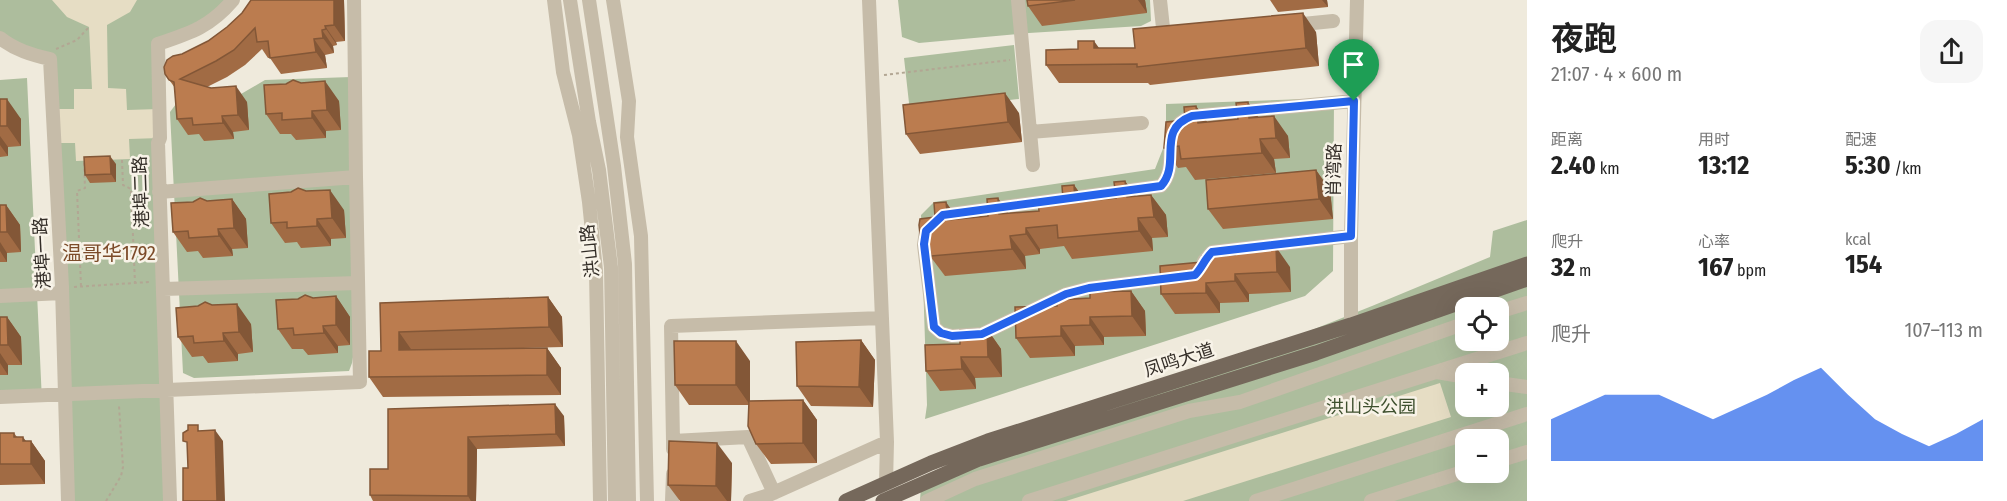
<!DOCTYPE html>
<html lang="zh">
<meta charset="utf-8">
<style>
:root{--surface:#fff;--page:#f6f6f6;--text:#222;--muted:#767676;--accent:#2563eb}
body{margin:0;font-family:"Fira Sans Condensed","Noto Sans SC",sans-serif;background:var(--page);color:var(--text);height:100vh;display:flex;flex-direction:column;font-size:22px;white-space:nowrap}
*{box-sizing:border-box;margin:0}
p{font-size:20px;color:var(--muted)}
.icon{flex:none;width:33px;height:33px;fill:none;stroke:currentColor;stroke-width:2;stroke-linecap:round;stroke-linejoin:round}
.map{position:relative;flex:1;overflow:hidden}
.details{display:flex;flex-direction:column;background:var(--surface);width:480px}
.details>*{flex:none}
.tools{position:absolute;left:1455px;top:297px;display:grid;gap:12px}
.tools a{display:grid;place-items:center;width:54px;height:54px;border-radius:12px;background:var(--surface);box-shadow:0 6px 24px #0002;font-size:30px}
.pin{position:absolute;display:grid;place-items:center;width:51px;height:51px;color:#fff;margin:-62px -26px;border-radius:50% 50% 50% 0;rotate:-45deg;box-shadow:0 0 6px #0007}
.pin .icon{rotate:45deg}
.round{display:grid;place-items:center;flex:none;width:63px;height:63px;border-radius:18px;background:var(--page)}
.headline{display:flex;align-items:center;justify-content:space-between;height:102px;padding:0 24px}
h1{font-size:33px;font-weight:700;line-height:45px}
.metrics{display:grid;grid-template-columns:repeat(3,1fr);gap:9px;height:102px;padding:6px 24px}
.metrics div{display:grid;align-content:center}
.metrics b{font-size:26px;font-weight:700}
.metrics small{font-size:16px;font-weight:400}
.metrics p{font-size:16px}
.chart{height:168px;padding:12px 24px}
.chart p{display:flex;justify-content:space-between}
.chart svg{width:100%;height:108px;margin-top:6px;fill:var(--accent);opacity:.7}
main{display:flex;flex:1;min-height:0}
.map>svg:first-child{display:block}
</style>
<main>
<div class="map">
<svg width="1527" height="501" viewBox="0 0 1527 501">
<rect width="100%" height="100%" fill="#efeadc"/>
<!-- green -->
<path fill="#adbd9d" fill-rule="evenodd" d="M0,0h233l-14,17 -61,27 12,457h-102l-18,-442 -50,-21z
M898,0h252l1,21 -10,5 -112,7 -110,10 -17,-6z
M1014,45l5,54 -109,13 -6,-54z
M351,77l3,274 -2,12 -3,8 -155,7 -11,-5 -13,-261 6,-8 65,-10 24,-14z
M27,78l15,323 -42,2v-323z
M1334,98l-1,173 -28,25 -380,123 2,-14 -6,-190 13,-13 221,-33 11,-28v-37z
M1527,220v281h-607l1,-15 451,-180 118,-49 3,-26zM1466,308h32v32h-32zM1466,374h32v32h-32zM1466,440h32v32h-32z"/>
<!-- plaza -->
<path fill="#e6ddc4" d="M52,0h85l-7,12 -23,13 1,63 18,1 1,21 32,-1 1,29 -31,1 1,20 -54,2 -1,-18h-20l-1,-34h20v-20h18l-3,-62 -22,-10z
M1440,383l11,34 -268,84h-117z"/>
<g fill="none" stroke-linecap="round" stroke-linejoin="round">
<!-- path -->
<path stroke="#b2a693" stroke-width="2" stroke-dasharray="3 3" stroke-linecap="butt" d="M56,49l21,-9 12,-13
M884,75l126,-15
M122,160l1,25 8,4 4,94
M81,286l-4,-95 8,-3 -1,-27
M74,287l75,-5
M106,501l15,-25 2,-9 -4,-61"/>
<!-- minor -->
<path stroke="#c6bca9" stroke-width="14" d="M354,0l2,177
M554,0l9,72 16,63 10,67 7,69 4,230
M570,0l19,122 10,48 12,97 4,234
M589,0l25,166 11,98 4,237
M613,0l16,101 -2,36 14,99 6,265
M869,0l18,442 -1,41
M1018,0l15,165
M1160,0l4,37h5
M1293,25l40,-4
M0,38c15,12 32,17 50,21l12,228 6,214
M1030,132l112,-9
M1200,270l4,-9 8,-9 139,-16
M1178,277l-89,11 -23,6 -84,40 -30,2 -11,-3 -7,-6 -10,-82 2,-14 17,-16 218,-29c21,-23 -6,-57 31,-70l162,-15
M163,289l195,-6
M0,296l62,-3
M1498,312l29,-9
M1351,336v-100l6,-236
M1437,372l29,5
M1498,383l29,4
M0,397l360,-15 -4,-205 -197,15
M673,441l-2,-115 211,-8
M673,449v-8l75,-4 26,56
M1498,461l29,-9
M170,501l-12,-358 2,-5 -2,-94c33,-11 52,-17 75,-44
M672,501l1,-27
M750,501l19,-6 118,-53
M927,501l48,-22 214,-68 51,-9 226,-79
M1029,501l498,-158
M1256,501l271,-87
M1371,501l95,-30"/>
<!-- major -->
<path stroke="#75685b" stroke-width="15" d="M846,501l85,-38 57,-22 363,-116 176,-61
M883,501l96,-42 337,-106 211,-74"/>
</g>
<!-- wall -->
<path fill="#a16b44" d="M251,0h93l1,41 -9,1 1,3 -4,1 1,7 -9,2 2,13 -46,6 -11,-16h-2l-6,-9 -17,16 -18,12 -20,10 40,15 2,28 -16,2 1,7 -30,2 -5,-7 -11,1 -11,-16 -2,-31 -10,-14 17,-20 26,-13 19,-14 15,-14z
M1027,0h118l2,13 -105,13 -14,-20z
M1270,0h57l1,7 -50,5z
M1316,32l3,34 -169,19 -2,-2h-89l-13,-18 32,-16 21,-1h36z
M286,84l53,17 2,29 -15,1v7l-30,2 -5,-6h-11l-14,-20z
M0,99l21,20v27l-13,1v9l-8,1z
M1196,106l11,16 51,-5 30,19 2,22 -16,1 2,14 -81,7 -9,-13 -8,1 -14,-20z
M1019,113l3,29 -102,12 -14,-20z
M116,164v18l-26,1 -5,-8z
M1316,170l14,20 3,29 -110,10 -15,-20z
M1125,181l11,15 15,-1 15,20 2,22 -16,1 1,13 -81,8 -8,-13 -24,3v5l-15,2 1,13 -81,7 -24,-32 36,-25 82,-8 24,-12 11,-14 11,16 31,-3z
M232,199l14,20 2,29 -16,1 1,7 -30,2 -5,-7 -11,1 -14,-20 34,-31z
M0,205h6l14,20 1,27 -14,1v9h-7z
M344,210l2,28 -15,1v7l-30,2 -4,-6 -12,1 -14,-20z
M1160,266l130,1 1,25 -42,2v8l-29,1v10l-45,1 -14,-20z
M1131,291l14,20 1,25 -42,1v8l-29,1v10l-45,2 -14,-20 41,-32z
M336,296l14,21v28l-12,1v7l-30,2 -5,-6h-11l-14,-20 35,-31z
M548,297l14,20 1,30 -40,1h24l14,20v27l-178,2 -14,-20 12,-26 -1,-48z
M0,317h7l14,20 1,28h-14v10h-8z
M251,324l2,28 -15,2v7l-30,2 -5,-7 -11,1 -14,-20z
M987,329l14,20 1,28 -27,1 1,11 -36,2 -14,-20z
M861,340l14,20 -2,47 -62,-1 -14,-20z
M750,361v40l53,-1 14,20v43l-46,1 -15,-20 -7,-39h-60l-14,-20z
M388,409l176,7 1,30 -88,3 -1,52h-103l-3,-6 18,-26z
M0,433h14l3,4 9,4h5l14,20v23l-45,1z
M732,463l-1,38h-51l-12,-16z"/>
<!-- shaded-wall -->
<path fill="#835737" d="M334,0h10l1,41 -11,-16z
M1138,0h7l2,13z
M1322,0h5l1,7z
M1303,13l13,19 3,34 -13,-18z
M325,26l11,16 1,3 -11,-16z
M322,30l11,16 1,7 -11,-15z
M314,39l11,16 2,13 -11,-16z
M1094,41l13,18 -13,-11z
M325,81l14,20 2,29 -14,-20z
M236,86l11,16 2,28 -11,-15z
M1005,93l14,20 3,29 -14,-20z
M7,99l14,20v27l-14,-20z
M1248,102l14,20 -13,-4z
M1196,106l14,20 -12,-3z
M312,111l14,20v7l-14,-20z
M222,116l11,16 1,7 -11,-16z
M1274,116l14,20 2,22 -14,-20z
M0,136l8,11v9l-8,-11z
M1260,139l14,20 2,14 -14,-20z
M110,156l6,8v18l-5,-8z
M1316,170l14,20 3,29 -14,-20z
M1125,181l14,20 -12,-4z
M1074,185l14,20 -13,-3z
M330,190l14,20 2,28 -14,-20z
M1151,195l15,20 2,22 -14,-20z
M998,198l14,20 -13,-4z
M232,199l14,20 2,29 -14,-20z
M946,202l14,20 -12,-2z
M6,205l14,20 1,27 -14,-20z
M1138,218l14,20 1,13 -14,-20z
M317,219l14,20v7l-14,-20z
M1026,228l14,21v5l-14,-20z
M218,229l14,20 1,7 -14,-20z
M1010,236l15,20 1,13 -14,-20z
M0,242l7,11v9l-7,-11z
M1276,247l14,20 1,25 -14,-20z
M1235,274l14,20v8l-14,-21z
M1206,283l14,20v10l-14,-20z
M1131,291l14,20 1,25 -14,-20z
M336,296l14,21v28l-14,-20z
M548,297l14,20 1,30 -14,-20z
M237,304l14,20 2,28 -14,-20z
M7,317l14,20 1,28 -14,-20z
M1090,317l14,20v8l-14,-20z
M323,326l15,20v7l-14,-20z
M1061,326l14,20v10l-14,-20z
M987,329l14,20 1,28 -14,-20z
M399,332l14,20 -14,-2z
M223,333l15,21v7l-14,-20z
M861,340l14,20 -2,47 -14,-20z
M736,341l14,20v44l-14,-20z
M547,348l14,20v27l-14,-20z
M0,353l8,12v10l-8,-12z
M961,357l14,21 1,11 -14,-20z
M803,400l14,20v43l-14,-20z
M555,404l9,12 1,30 -9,-12z
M215,430l8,11 2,60h-8z
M23,437l8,11v-7l14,20v23l-14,-20 -8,-23z
M468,437l9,12 -1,52h-5l-3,-5z
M717,443l15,20 -1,38h-4l-11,-15z"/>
<!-- building -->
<path fill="#bb7c4f" stroke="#835737" stroke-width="1.5" d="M251,0h83v25l-9,1 1,3 -4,1 1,8 -9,1 2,13 -46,6 -2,-17 -11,1 -2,-14 -21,22 -18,11 -36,18 31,9 25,-2 2,29 -16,1 1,7 -30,2 -1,-7 -15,1 -3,-37 -5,-2 -4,-6 -1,-7 3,-7 6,-4 9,-2 26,-13 19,-14 15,-14z
M1027,0h48l-47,6z
M1303,13l3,35 -169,19v-3l-91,1v-15l32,-1v-8h16v7h41l-2,-19z
M293,80l8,3 24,-2 2,29 -15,1v7l-30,2v-7l-16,1 -2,-29 22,-1z
M1005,93l3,29 -102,12 -3,-29z
M0,99h7v27h-7z
M1248,102l1,16 25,-2 2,22 -16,1 2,14 -81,6 -2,-13 -15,2 2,-26 19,-2 -1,-13 12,-1 2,17 40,-4 -2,-16z
M110,156l1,18 -26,1 -1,-18z
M1316,170l3,29 -111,10 -2,-29z
M1125,181l2,16 24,-2 3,22 -16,1 1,13 -81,7 -1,-13 -31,3v6l-16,2 2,13 -81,7 -2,-13 -8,1 -2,-19 1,-6 15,-2 -1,-14 12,-1 2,18 40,-4 -1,-17 11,-1 1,16 40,-3 -1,-9 25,-3 -1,-13 12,-1 1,17 41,-4 -2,-16z
M298,188l8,3 24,-1 2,28 -15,1v7l-30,2v-6l-16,1 -2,-29 22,-2z
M200,198l7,3 25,-2 2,29 -16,1 1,7 -30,2 -1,-7 -15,1 -2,-29 22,-1z
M0,205h6l1,27h-7z
M1276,247l1,25 -42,2v7l-29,2v10l-45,1 -1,-28 42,-4v-6l33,-1v-6z
M1131,291l1,25 -42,1v8l-29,1v10l-45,2 -1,-31 42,-1v-6l33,-2v-6z
M305,295l8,3 23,-2v29l-13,1 1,7 -30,2 -1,-7 -15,1 -2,-29 22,-1z
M548,297l1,30 -150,5v18l148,-2v27l-178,2v-26h12l-1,-48z
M205,302l7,3 25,-1 2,28 -16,1 1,8 -30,2 -1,-7 -15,1 -2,-29 22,-2z
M0,317h7l1,28h-8z
M987,329l1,28h-27l1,12 -36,2 -1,-26 35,-1v-14z
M861,340l-2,47 -62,-1 -1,-44z
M674,341h62v44h-61z
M803,400v43l-47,1 -8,-18 1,-25z
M555,404l1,30 -88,3v59l-98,-1v-26h18v-60z
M188,425h10v6l17,-1 2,71h-34v-33h5l-1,-26 -4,-1v-8l5,-3z
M0,433h14v4h9v4h8v23h-31z
M669,441l48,2 -1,43 -48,-1z"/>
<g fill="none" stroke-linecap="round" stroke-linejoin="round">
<!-- route casing -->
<g stroke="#fff" stroke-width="12">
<path id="route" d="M1354,101l-3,135 -139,16c-8,8 -10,16 -17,23l-106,13 -23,6 -84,40 -30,2 -11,-3 -7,-6 -10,-83 2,-13 17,-16 218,-29c21,-23 -6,-56 31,-70z"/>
</g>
<!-- route -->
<use href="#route" stroke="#2563eb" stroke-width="8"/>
</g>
<g text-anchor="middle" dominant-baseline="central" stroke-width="5" stroke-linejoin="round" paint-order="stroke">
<!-- street labels -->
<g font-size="18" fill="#342e28" stroke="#f8f3e8">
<text transform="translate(1334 170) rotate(-89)">肖湾路</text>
<text transform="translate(141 192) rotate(-92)">港埠二路</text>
<text transform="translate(590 251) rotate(-96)">洪山路</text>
<text transform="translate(42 253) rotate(-93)">港埠一路</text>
<text transform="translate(1179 360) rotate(-18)">凤鸣大道</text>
</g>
<!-- park labels -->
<g font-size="18" fill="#3e502e" stroke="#f8f3e8">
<text x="1371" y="407">洪山头公园</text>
</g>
<!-- neighbourhood labels -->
<g font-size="20" fill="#7c4b29" stroke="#f8f3e8">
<text x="109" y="253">温哥华1792</text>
</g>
</g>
</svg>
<div class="tools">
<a><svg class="icon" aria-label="locate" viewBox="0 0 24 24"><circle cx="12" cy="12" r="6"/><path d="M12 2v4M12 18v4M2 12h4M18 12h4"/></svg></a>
<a>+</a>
<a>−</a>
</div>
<div class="pin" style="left:1354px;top:101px;background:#1e9e55"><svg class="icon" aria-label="arrive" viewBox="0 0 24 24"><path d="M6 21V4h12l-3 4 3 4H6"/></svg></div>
</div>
<section class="details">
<div class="headline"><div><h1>夜跑</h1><p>21:07 · 4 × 600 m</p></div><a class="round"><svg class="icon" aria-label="share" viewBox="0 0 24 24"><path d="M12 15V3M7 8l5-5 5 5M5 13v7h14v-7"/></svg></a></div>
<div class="metrics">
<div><p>距离</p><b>2.40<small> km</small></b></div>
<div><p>用时</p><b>13:12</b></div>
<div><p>配速</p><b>5:30<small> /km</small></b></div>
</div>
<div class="metrics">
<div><p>爬升</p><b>32<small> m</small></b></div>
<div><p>心率</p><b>167<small> bpm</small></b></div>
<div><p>kcal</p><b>154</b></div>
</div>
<div class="chart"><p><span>爬升</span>107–113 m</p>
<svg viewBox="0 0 160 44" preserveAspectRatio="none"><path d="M0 44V27L10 22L20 17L30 17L40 17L50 22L60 27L70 22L80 17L90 11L100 6L110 17L120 27L130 33L140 38L150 33L160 27V44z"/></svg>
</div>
</section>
</main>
